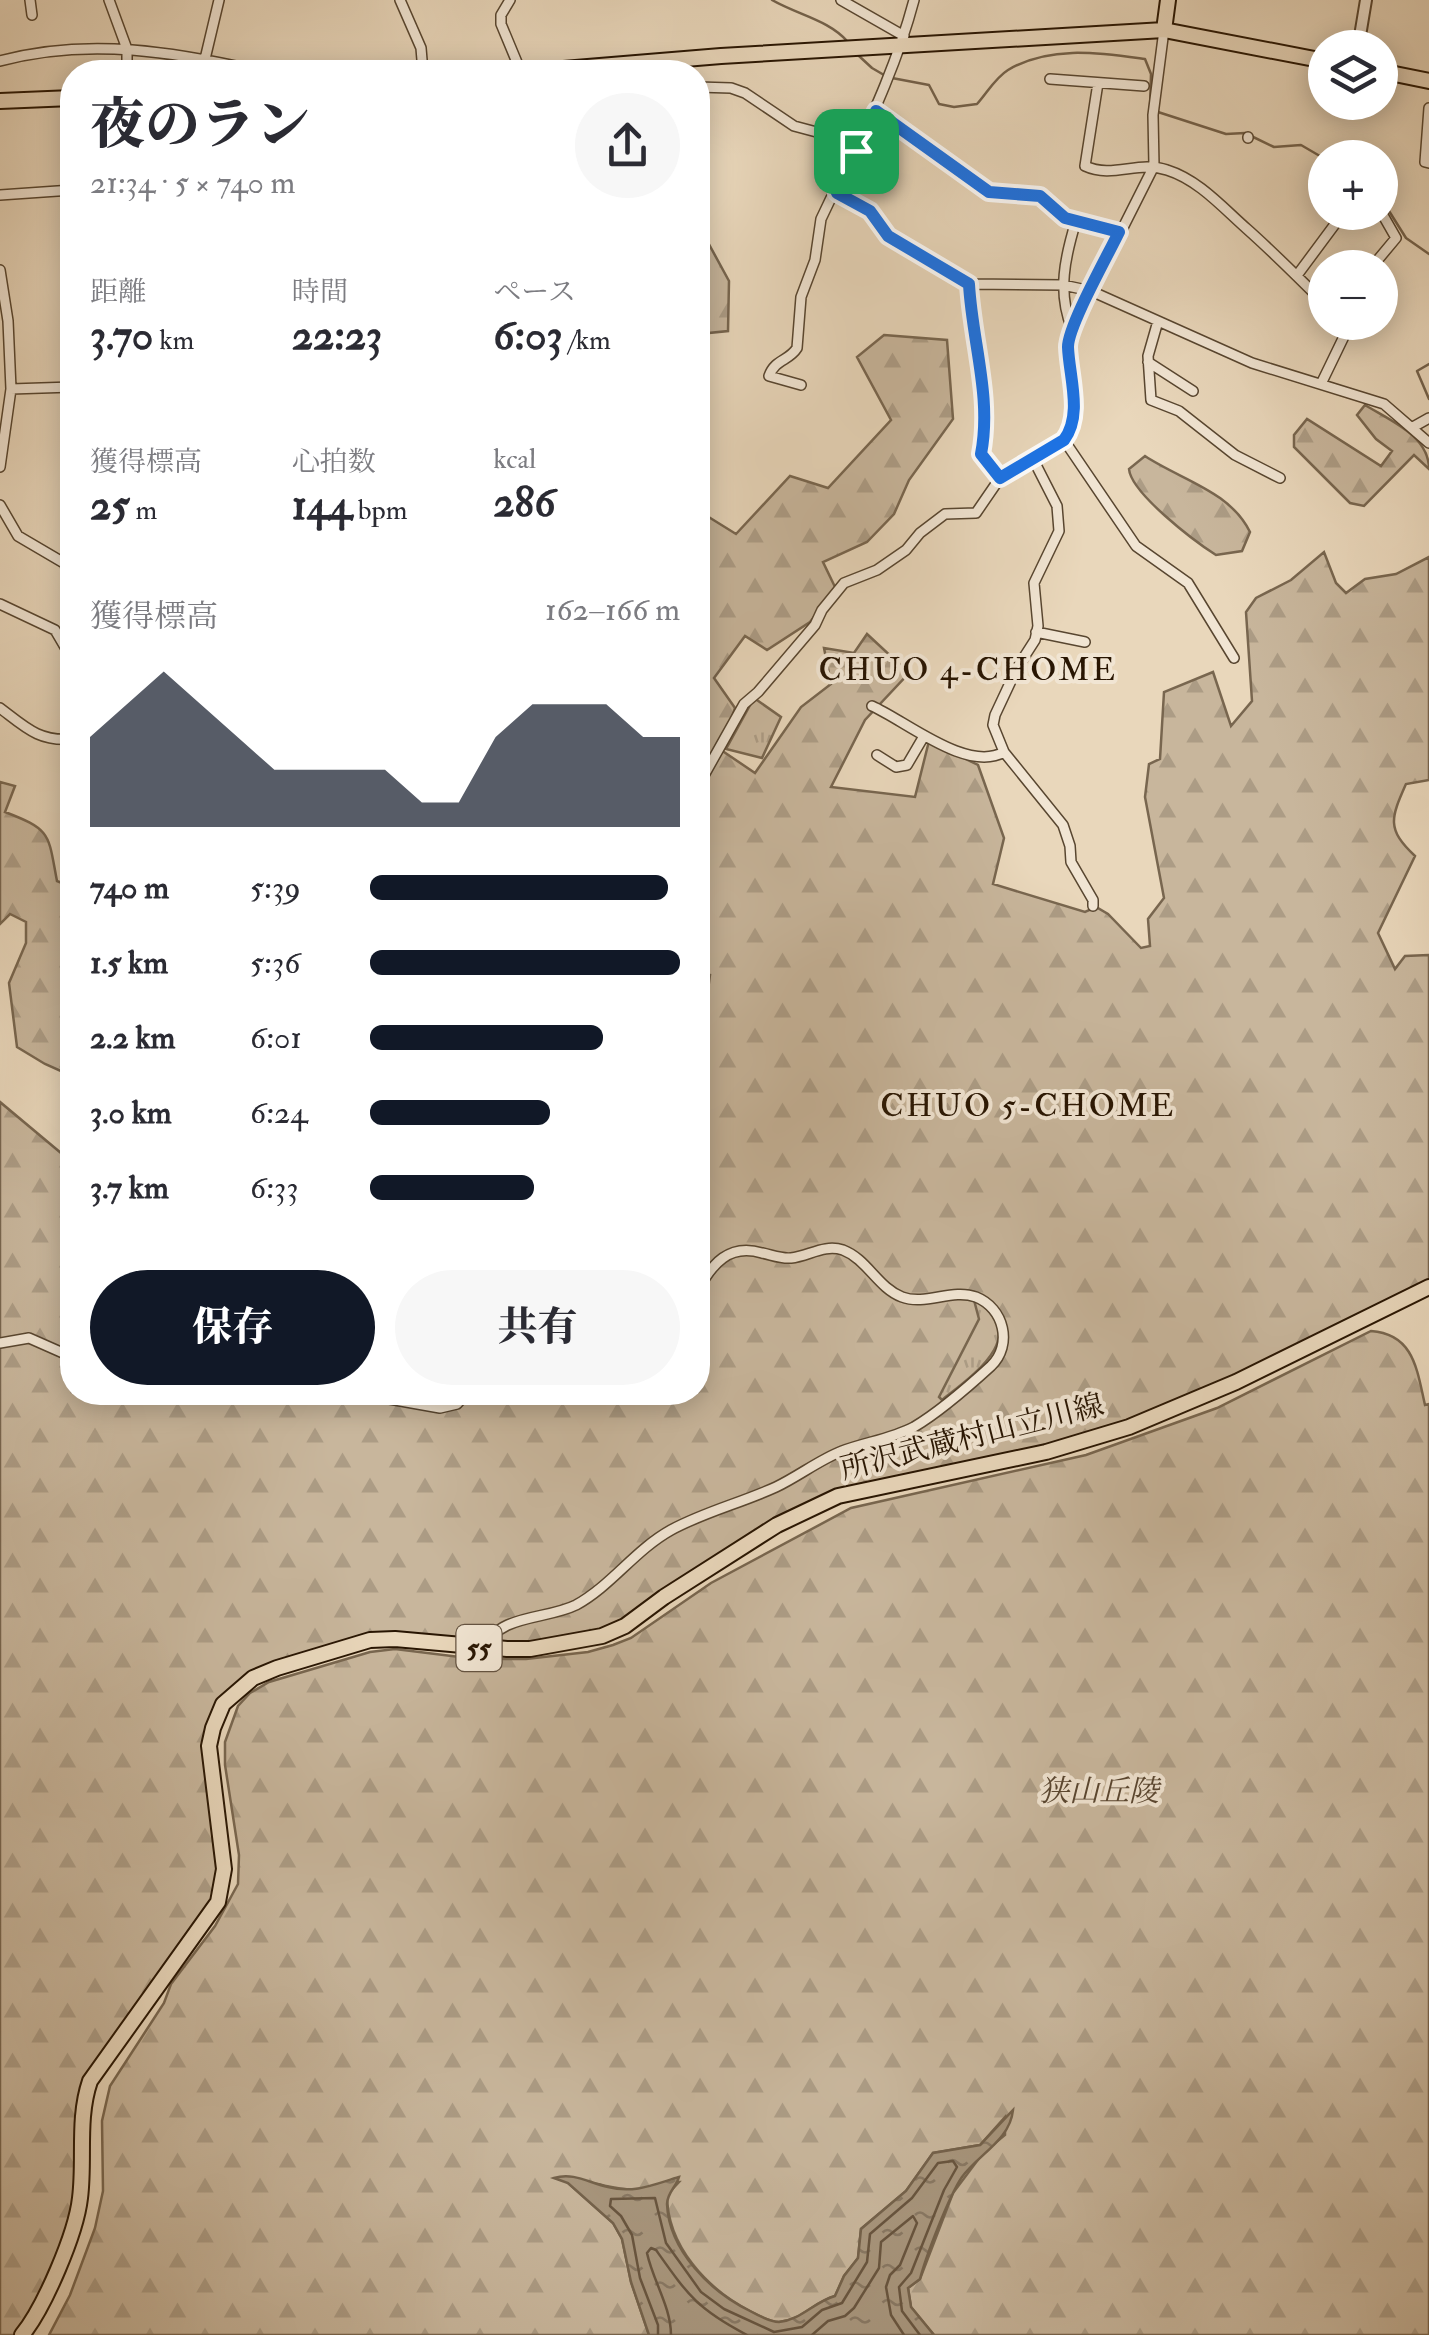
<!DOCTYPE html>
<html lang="ja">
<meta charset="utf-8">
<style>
:root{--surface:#fff;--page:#f7f7f7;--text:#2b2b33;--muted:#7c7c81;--accent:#111827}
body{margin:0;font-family:"IM FELL Double Pica","Noto Serif JP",serif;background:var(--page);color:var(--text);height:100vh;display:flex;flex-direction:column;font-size:38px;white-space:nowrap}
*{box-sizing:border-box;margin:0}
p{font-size:32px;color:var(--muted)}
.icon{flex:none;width:55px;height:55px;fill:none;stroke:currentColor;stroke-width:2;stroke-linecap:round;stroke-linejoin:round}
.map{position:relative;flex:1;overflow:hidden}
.details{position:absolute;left:60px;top:60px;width:650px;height:1345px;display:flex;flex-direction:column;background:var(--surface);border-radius:40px;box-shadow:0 5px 25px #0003}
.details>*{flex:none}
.tools{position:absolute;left:1308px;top:30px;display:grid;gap:20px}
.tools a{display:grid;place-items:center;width:90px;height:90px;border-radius:50%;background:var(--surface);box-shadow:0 5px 25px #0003;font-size:50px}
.pin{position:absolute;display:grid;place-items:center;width:85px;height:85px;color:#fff;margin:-42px;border-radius:20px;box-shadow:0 5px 15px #0006}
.round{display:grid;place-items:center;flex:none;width:105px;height:105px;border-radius:52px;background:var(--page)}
.headline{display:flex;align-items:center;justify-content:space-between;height:170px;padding:0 30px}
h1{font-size:55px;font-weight:800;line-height:75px}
.figures{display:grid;grid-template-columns:repeat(3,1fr);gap:15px;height:170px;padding:10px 30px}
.figures div{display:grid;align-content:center}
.figures b{font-size:42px;font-weight:800}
.figures small{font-size:28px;font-weight:400}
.figures p{font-size:28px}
.chart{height:280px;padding:20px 30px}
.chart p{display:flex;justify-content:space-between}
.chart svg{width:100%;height:180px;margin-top:10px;fill:var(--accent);opacity:.7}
.button{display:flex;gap:20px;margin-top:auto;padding:20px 30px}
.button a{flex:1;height:115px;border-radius:60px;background:var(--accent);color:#fff;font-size:40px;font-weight:800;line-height:115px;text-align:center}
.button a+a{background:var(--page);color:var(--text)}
ul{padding:0 30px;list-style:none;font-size:32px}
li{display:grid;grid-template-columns:160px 120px 1fr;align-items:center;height:75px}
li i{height:25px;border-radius:12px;background:var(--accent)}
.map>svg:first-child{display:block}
</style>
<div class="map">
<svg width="1429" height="2335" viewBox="0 0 1429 2335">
<defs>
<pattern id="forest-firs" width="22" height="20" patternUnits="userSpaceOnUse" patternTransform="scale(2.5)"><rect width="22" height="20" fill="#c8b69c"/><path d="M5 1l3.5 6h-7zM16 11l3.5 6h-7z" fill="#ac9c85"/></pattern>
<pattern id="park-tufts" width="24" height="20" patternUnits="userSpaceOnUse" patternTransform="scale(2.5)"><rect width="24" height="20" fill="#c8b69c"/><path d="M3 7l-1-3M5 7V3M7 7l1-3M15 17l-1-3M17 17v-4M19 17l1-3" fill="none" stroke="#ac9c85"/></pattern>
<pattern id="water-ripples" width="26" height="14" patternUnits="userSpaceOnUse" patternTransform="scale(2.5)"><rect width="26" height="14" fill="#a7957c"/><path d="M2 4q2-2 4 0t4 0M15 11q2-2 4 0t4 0" fill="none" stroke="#887863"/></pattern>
</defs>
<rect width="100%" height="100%" fill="#e9d7bb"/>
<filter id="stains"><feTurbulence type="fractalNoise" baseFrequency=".002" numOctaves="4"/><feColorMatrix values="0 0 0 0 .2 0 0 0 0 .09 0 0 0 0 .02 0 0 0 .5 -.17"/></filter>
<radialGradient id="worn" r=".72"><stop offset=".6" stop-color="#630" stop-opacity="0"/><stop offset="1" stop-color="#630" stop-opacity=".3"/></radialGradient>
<!-- forest -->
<path fill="url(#forest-firs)" stroke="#78664f" stroke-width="2.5" d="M698,234l7,3 24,44 -1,50 -30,3z
M884,335l63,5 6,79 -44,61 -15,34 -27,28 -44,20 13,27 -26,33 -43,28 -22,-14 -31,42 21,30 -14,42 34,23 46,-66 30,-23 -7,-36 30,5 13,-19 42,39 -44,47 -34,67 84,10 14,-56 49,24 26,73 -11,46 92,28 11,-5 12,7 33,34 9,-2 -2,-27 16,-21 -19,-101 4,-33 11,-5 4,-67 49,-20 18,54 21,-25 -6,-89 10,-14 35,-18 33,-28 12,31 10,10 19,-14 31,-5 33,-17v223l-23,4c-15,34 -20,45 9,72l-37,77 17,36 10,-13 24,-1v332l-300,140 -291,69 -61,29 -152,101 -95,23 -135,-10 -142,39 -40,50 10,157 -133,196 -12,128 -56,126h-22v-1233l61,51 11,-11v250h626v-404l10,2 2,-15 -9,-2 1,-53 -4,-1v-77l7,-10 -7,-25v-241l9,-50 29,18 54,-58 38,12 63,-68 -34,-63z
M1365,405c26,16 64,31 64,64l-15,-14 -50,51 -14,-3 -56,-56v-12l13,-16 74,47 11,-15 -16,-12 -19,-24z
M1145,456c36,24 85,35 105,76l-8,19 -26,4c-22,-14 -85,-62 -87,-86z
M0,782l15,4 -10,26c47,18 43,22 52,69l15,6v189l-27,-12 -28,-17 -8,-64 17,-40v-21l-16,-8 -10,10z
M1371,1331c43,3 46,39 54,74l4,-1v931h-495l-23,-28 -3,-19 12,-9 33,-86 30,-40 22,-18v-18l-25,28 -47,8 -27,38 -45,38 -3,29 -14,18 -9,20c-22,6 -34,25 -56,26 -10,0 -21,-7 -29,-11 -43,-22 -83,-65 -83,-116l12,-13c-15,0 -26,6 -40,7 -26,3 -46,-11 -71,-6l45,40 9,16 9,43 18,53h-600l21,-40 25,-67 8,-37 -1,-70 8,-35 54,-83 7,-19 44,-58 23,-42 1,-29 -14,-90v-23l13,-36 12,-13 19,-11 101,-30 25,-3 81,10h50l62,-7 25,-7 18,-7 80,-55 140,-75 235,-53 131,-47z"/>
<!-- park -->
<path fill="url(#park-tufts)" stroke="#78664f" stroke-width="2.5" d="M754,698l27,19 -19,41 -36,-9z
M974,1300c60,34 -2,76 -32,100l-3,-3 40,-78z"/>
<!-- water -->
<path fill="url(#water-ripples)" stroke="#74624b" stroke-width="2.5" d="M1013,2110c-3,30 -34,44 -51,67 -13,19 -36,79 -42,102l-12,9 3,19 23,28h-285l-18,-53 -9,-43 -9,-16 -45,-40 -14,-5c20,-6 35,5 54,9 26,7 47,-3 71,-10 -3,10 -12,16 -12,27 2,47 44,88 83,107 9,5 20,11 29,11 22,-2 35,-20 56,-26l9,-20 14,-18 3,-29 45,-38 27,-38 47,-8z"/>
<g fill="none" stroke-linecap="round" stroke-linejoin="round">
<!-- shore -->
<path stroke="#68553f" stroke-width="2.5" d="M658,2335v-10l-18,-47 -8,-43 -11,-19 -11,-10 1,-7 44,-1 11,45 35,49 23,17 50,23 28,-5 20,-17 20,-7 25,-41 3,-28 42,-36 26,-35 15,-2 4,6 -13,23 -33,83 -12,14 3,24 18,24
M671,2335c0,-28 -18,-54 -24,-82l4,-5 5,2c32,45 41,59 91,85
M812,2335l16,-14 17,-5 9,-8 25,-40 2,-26 32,-26 4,7 -17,42 -10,10 -4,12 5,28 13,20"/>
<!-- stream -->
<path stroke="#74624b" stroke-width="2.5" d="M772,0c26,15 57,20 76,42
M859,56l13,12 12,7
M892,78l37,7 10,19 15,3 23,-3c10,-11 18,-26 31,-34 42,-25 92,-17 137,-11l6,15 -1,36
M1158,112l68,22 19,-1 29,14 27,-2 24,14
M1380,203l9,8 17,27 23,16
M1429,364l-12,7 12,28"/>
<!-- minor casing -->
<g stroke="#584630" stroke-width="12">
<path id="minor" d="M30,0l2,15
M109,0l18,49v23
M400,0l21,48 2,24
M510,0l-9,15v9l20,48
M841,0l63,36
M205,59l14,-59
M0,61c88,-24 176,-9 263,11
M1050,79l94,7
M1098,83l-13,83c28,13 53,-6 82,4 32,10 56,38 80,59 27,24 52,49 78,75
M698,87l33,1 14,5 49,33 30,8 32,17
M1429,108l-4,54 4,1
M875,111l114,81 51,4 25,22 54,14
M1248,138v-1
M837,193l33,18 18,25 81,48 94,1 28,6 161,72 132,41 45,39
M0,195l72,-5
M1371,268l25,-30 -16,-28
M0,270l8,51 3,68
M1298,274l46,-62
M969,284l10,91c9,26 7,53 2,79l19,24
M1158,321l-10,35 3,44 28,11 56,44 45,23
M1072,329c-15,-37 -7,-72 4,-108
M1148,362l45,29
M1321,384l29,-60 -3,-2
M801,385l-32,-9c6,-17 20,-15 28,-28l4,-51 14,-37 6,-41 10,-21 6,-5c29,-64 59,-125 77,-193
M1413,427l16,-9
M1064,440l72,106 52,37 46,75
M1033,459l24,47 2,25 -25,52 4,43 -3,14 -18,28 -22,47 -2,10 11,27 59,73 7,21 1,16 22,38v6
M0,467l11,-78 61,-2
M0,505l18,31 46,27 8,17
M0,604l55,26 17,29
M1036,632l49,10
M872,706c34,15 95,67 132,46
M0,708c25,19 39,34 72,31
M877,755l19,12 11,-2 17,-29
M698,786l46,-82 14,-12 57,-67 7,-15 22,-27 33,-13 29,-20 14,-17 25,-19 31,-1 24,-35 64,-38c22,-32 -2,-76 8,-111l82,-163 -1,-51 11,-85
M0,1343l29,-5 43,19
M162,1392l14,4 13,-4
M350,1392l90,16 17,-4 11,-12
M485,1648c13,-34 61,-28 91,-43 35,-19 59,-55 95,-75 33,-18 70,-27 105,-43 23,-11 43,-27 66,-36 24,-9 49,-12 72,-24 27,-16 54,-40 77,-61 22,-21 13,-58 -15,-69 -24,-9 -50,9 -74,0 -24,-9 -35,-38 -59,-47 -19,-6 -34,6 -52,8 -10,1 -19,-3 -29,-5 -33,-10 -50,11 -64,37"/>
</g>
<!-- tertiary casing -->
<g stroke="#584630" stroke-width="14">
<path id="tertiary" d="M1358,48l8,-48"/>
</g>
<!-- primary casing -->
<g stroke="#281502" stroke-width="18">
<path id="primary" d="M1164,30l4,-30
M1380,71l49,10
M527,72l194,-16 443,-26 161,31
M0,101l72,-3
M22,2335c22,-27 54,-101 58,-137 5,-39 -3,-79 10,-117l128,-179 6,-33 -15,-123 4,-18 10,-24 30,-26 24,-10 93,-28 25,-1 112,10h23l72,-13 23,-10 39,-29 113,-72 61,-29 208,-44 83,-25 107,-45 193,-95"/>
</g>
<!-- minor -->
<use href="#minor" stroke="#f1e5d3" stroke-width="9"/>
<!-- tertiary -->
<use href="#tertiary" stroke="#f1e5d3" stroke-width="10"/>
<!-- primary -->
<use href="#primary" stroke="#e9d7bb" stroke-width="14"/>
</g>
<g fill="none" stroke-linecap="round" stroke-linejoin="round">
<!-- route casing -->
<g stroke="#fff" stroke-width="20">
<path id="route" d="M876,111l113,81 51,4 25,22 54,14c-11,23 -51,94 -51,115 1,29 15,68 -4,93l-64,38 -19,-24c11,-57 -9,-113 -12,-170l-81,-48 -18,-25 -33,-18z"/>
</g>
<!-- route -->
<use href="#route" stroke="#1a73e8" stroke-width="12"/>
</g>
<g text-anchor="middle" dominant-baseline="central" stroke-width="8" stroke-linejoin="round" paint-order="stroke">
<!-- shield labels -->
<rect fill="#f1e5d3" stroke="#645341" stroke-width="2.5" x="456.5" y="1625" width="45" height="46" rx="8"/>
<g font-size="28" font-weight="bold" fill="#281502">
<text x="479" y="1648">55</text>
</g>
<!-- street labels -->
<g font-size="30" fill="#281502" stroke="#f1e5d3">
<text transform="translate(972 1437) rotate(-14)">所沢武蔵村山立川線</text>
</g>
<!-- park labels -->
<g font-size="30" font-style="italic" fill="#584530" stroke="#f1e5d3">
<text x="1099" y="1791">狭山丘陵</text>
</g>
<!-- neighbourhood labels -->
<g font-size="32" letter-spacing="2.5" fill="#281502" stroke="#f1e5d3">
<text x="968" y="670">CHUO 4-CHOME</text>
<text x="1028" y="1106">CHUO 5-CHOME</text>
</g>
</g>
<rect width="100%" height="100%" filter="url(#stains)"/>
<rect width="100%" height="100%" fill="url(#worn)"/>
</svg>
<div class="tools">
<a><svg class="icon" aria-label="layers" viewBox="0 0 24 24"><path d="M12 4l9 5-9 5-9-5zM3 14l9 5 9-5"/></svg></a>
<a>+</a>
<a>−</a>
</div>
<div class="pin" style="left:856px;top:151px;background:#1e9e55"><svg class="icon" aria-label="arrive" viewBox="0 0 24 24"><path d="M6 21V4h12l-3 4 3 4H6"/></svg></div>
<section class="details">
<div class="headline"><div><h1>夜のラン</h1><p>21:34 · 5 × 740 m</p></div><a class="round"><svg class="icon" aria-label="share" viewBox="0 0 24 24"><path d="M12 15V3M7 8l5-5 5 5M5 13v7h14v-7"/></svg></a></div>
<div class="figures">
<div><p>距離</p><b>3.70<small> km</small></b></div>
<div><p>時間</p><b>22:23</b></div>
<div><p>ペース</p><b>6:03<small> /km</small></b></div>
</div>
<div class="figures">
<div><p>獲得標高</p><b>25<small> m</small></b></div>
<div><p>心拍数</p><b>144<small> bpm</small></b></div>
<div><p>kcal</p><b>286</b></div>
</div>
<div class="chart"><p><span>獲得標高</span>162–166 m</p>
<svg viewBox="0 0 160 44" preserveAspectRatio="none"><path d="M0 44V22L10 14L20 6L30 14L40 22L50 30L60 30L70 30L80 30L90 38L100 38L110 22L120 14L130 14L140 14L150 22L160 22V44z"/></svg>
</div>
<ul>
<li><b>740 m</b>5:39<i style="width:96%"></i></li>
<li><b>1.5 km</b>5:36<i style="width:100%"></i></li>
<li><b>2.2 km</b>6:01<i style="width:75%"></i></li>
<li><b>3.0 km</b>6:24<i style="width:58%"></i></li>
<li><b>3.7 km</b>6:33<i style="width:53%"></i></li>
</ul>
<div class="button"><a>保存</a><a>共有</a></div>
</section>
</div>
